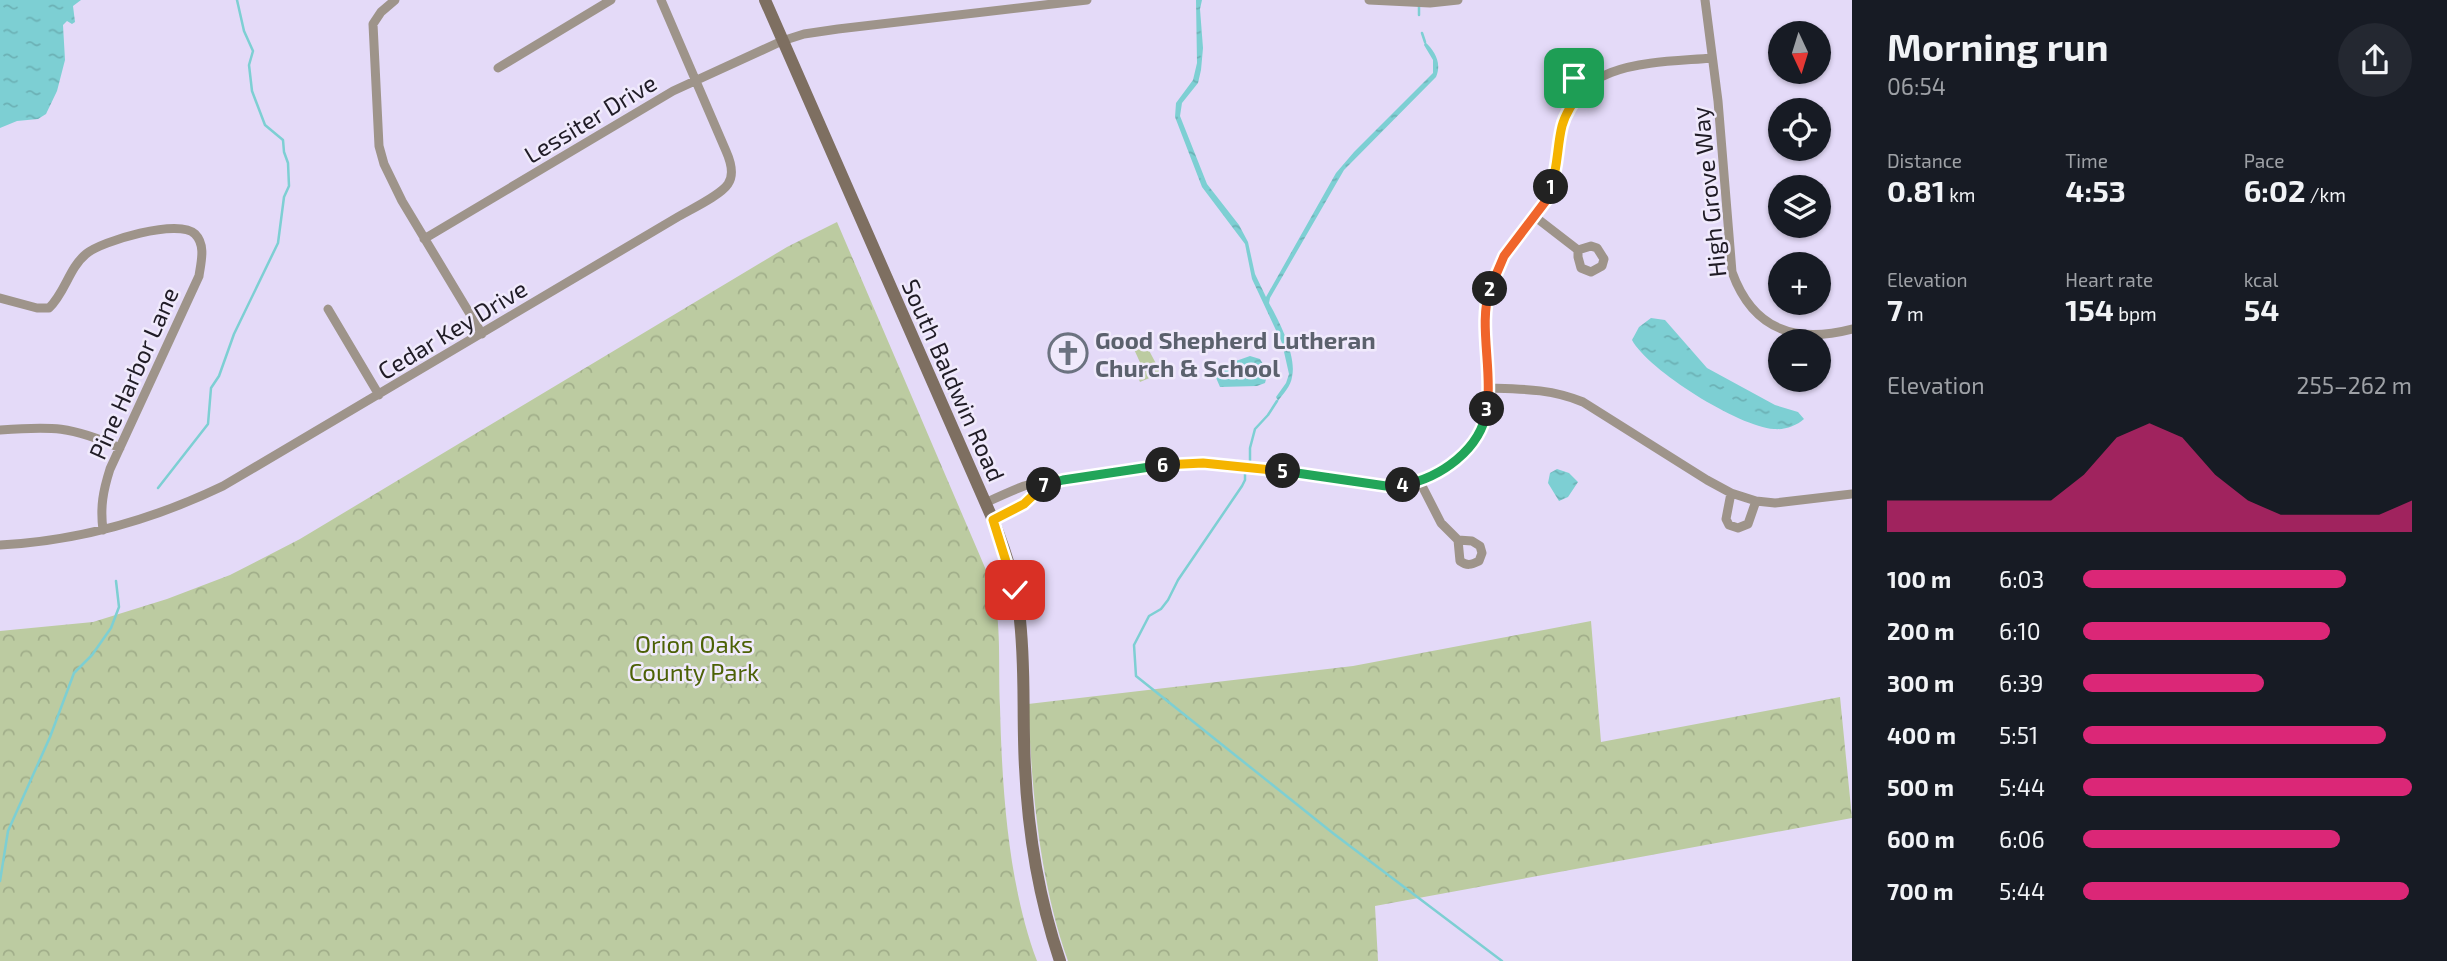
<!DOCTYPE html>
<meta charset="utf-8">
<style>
:root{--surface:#171b24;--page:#242831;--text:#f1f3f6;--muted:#9ea1a6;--accent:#db2777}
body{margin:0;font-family:"Exo 2",sans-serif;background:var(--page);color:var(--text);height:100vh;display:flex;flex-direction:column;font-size:26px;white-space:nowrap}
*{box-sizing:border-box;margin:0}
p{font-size:23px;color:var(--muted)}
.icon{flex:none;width:38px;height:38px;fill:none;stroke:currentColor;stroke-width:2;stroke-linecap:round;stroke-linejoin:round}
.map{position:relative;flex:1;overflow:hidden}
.sheet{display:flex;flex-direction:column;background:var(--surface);width:595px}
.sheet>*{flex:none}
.needle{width:46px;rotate:176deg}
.buttons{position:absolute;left:1768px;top:21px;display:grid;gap:14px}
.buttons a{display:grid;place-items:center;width:63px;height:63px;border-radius:50%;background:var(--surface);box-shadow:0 2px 5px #0004;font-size:35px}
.pin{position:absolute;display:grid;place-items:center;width:60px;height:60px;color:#fff;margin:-30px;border-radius:14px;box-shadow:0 4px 10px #0006}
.km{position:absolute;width:35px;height:35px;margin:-18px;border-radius:50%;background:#222;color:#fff;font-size:19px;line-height:35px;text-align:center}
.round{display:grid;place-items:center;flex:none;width:74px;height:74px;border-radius:37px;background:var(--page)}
.summary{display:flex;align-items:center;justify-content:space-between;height:119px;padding:0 35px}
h1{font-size:38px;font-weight:700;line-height:52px}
.stats{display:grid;grid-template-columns:repeat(3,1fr);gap:10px;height:119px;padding:7px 35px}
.stats div{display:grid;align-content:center}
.stats b{font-size:30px;font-weight:700}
.stats small{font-size:19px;font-weight:400}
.stats p{font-size:19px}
.chart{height:196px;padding:14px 35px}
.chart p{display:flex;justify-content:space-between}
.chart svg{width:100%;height:126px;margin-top:7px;fill:var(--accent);opacity:.7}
ul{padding:0 35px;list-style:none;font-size:23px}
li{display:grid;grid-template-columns:112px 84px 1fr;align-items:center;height:52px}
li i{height:18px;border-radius:9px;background:var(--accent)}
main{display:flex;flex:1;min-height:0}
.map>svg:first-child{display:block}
</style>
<main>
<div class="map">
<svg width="1852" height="961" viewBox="0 0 1852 961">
<defs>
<pattern id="forest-crowns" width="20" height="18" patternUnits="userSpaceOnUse" patternTransform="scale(1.75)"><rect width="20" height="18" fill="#bccba1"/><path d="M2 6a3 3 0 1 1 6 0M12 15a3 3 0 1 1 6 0" fill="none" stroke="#a1ae8a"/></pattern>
<pattern id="water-ripples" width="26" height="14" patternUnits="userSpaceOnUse" patternTransform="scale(1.75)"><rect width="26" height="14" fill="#7dcfd3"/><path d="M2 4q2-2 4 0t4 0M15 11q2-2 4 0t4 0" fill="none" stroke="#6cb1b5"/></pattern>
</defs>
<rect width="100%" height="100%" fill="#e4daf8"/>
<!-- forest -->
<path fill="url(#forest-crowns)" d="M837,222l155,362c10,40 6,81 8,123 2,81 8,177 37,254h-1037v-330l93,-9 74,-23 63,-24 70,-36 487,-292z
M1144,341l17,32 -21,9 -4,-9 7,-4 -10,-22z
M1591,621l10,121 239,-45 12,121 -477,88 3,55h-310c-29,-82 -36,-170 -40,-257l325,-38z"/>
<!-- water -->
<path fill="url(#water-ripples)" d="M0,0h81l-8,6 2,16 -3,2 -5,-3 -4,4 2,35 -8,31 -11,23 -8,5 -21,2 -17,7z
M1196,0h6l-2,9 3,39 -2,22 -3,13 -16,20 -2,13 27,68 32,41 9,17 7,32 11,23 70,-124 18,-21 79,-79v-13l-9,-15 1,-3c10,9 17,21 11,35l-92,93 -74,128 -1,5c10,18 28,53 23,74 -1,9 -9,17 -14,24l-2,-4 10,-14 3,-9 -7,-31 -30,-64 -7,-35 -43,-57 -27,-70 1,-14 17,-23 4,-17z
M1651,318l14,2 42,48 68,37 23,7 6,7c-8,7 -19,11 -30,10 -35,-2 -126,-59 -142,-89l7,-13z
M1250,356l10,3 8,13 -3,11 -8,3 -37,1 -6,-14 5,-6z
M1557,469l12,4 9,9 -10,15 -9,4 -11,-18 2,-10z"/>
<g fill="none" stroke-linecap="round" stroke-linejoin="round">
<!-- stream -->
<path stroke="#7dcfd3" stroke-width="2.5" d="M1419,4v11
M1422,33l3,9
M1277,401l-9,14 -13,14 -5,19v13l-5,10v9l-3,6 -64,94 -10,20 -7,9 -12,7 -15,29 2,31 198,158 168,127
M158,488l50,-64 3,-36 8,-12 15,-42 44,-91 6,-46 5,-11 -1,-23 -4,-11 -1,-12 -18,-15 -13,-34 -3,-26 4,-14 -9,-20 -7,-31
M0,881l8,-50 42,-94 24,-64 18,-18 19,-27 8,-21 -3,-26"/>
<!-- minor -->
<path stroke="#9e948a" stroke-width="9" d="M395,0l-14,12 -8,12 6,122 5,18 18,37 80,133
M1369,0l61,3 28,-3
M1705,0l13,101 14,171c21,58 63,72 120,57
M498,68l113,-68
M1570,106c-11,-7 -25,-13 -20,-28l9,-6 8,1 17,15
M1534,216l44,34
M424,239l249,-148 109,-50 22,-7 34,-5 249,-29
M1591,246l6,2 7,11 -2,7 -11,6 -10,-4 -3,-11v-7z
M0,298l37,10h12c16,-15 20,-40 37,-54 15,-13 93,-36 109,-20 11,11 6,28 4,42l-89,193c-7,22 -10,38 -7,61
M328,309l51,86
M1490,388c33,1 62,1 93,14l124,78 24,13 25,8 19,2 77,-9
M0,430c52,-4 71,-4 120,18
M1420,482l21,41 17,17 2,21c7,5 11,4 19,0l3,-8 -2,-7 -8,-5 -14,-1
M1731,493l-5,26 3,6 9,3 10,-4 8,-23
M985,503c13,-6 26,-12 39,-17 7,-2 14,-1 21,-2 45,-7 90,-19 136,-21 51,-3 103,8 153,15 28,4 55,11 83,4 17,-4 33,-15 45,-27 47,-48 16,-101 25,-157 6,-40 40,-65 59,-98 13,-22 11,-49 16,-72 13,-69 96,-65 150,-70
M993,520l31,-16 22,-20
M0,545c79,-4 152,-25 223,-59l453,-268c13,-8 44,-22 52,-34 7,-10 2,-24 -2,-33l-65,-151"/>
<!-- secondary -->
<path stroke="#7e6f61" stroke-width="12" d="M765,0l228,520c12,29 22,60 26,92 7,51 3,104 6,155 3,66 14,132 35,194"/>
</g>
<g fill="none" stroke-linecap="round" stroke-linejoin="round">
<!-- split-1 casing -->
<g stroke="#fff" stroke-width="14">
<path id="split-1" d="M1551,187c7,-20 6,-41 11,-61 4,-15 13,-27 22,-38l-10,-10"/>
</g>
<!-- split-2 casing -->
<g stroke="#fff" stroke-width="14">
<path id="split-2" d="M1490,289l14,-33 44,-58 3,-11"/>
</g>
<!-- split-3 casing -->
<g stroke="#fff" stroke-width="14">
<path id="split-3" d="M1487,409c6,-37 -9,-86 3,-120"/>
</g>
<!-- split-4 casing -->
<g stroke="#fff" stroke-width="14">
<path id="split-4" d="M1403,485c37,-7 78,-35 84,-76"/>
</g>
<!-- split-5 casing -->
<g stroke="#fff" stroke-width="14">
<path id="split-5" d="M1283,471l103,15 17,-1"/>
</g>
<!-- split-6 casing -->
<g stroke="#fff" stroke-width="14">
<path id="split-6" d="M1163,465l40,-2 80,8"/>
</g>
<!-- split-7 casing -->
<g stroke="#fff" stroke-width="14">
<path id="split-7" d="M1044,485l19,-5 100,-15"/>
</g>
<!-- split-8 casing -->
<g stroke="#fff" stroke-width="14">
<path id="split-8" d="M1015,590l-22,-70 31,-16 20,-19"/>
</g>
<!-- split-1 -->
<use href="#split-1" stroke="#f5b400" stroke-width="9"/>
<!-- split-2 -->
<use href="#split-2" stroke="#f0652b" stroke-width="9"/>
<!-- split-3 -->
<use href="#split-3" stroke="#f0652b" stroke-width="9"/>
<!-- split-4 -->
<use href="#split-4" stroke="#22a559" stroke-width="9"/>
<!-- split-5 -->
<use href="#split-5" stroke="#22a559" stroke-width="9"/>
<!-- split-6 -->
<use href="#split-6" stroke="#f5b400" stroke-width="9"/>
<!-- split-7 -->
<use href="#split-7" stroke="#22a559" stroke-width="9"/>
<!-- split-8 -->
<use href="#split-8" stroke="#f5b400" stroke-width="9"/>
</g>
<!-- icons -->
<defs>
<g id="church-ring" transform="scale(2.0125)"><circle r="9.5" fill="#f0eafc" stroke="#6b7280" stroke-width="1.5"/><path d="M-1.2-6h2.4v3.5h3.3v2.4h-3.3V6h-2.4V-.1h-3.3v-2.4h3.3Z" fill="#6b7280"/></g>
</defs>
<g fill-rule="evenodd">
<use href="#church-ring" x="1068" y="353"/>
</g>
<g text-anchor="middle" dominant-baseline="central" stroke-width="5" stroke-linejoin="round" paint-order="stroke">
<!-- street labels -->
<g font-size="24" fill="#201c26" stroke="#f0eafc">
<text transform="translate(590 118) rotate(-31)">Lessiter Drive</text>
<text transform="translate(1708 192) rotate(-96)">High Grove Way</text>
<text transform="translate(452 329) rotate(-31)">Cedar Key Drive</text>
<text transform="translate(133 373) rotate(-66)">Pine Harbor Lane</text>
<text transform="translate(954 380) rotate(66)">South Baldwin Road</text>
</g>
<!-- worship labels -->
<g font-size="24" font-weight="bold" fill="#5b616d" stroke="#f0eafc" text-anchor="start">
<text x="1095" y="339">Good Shepherd Lutheran<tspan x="1095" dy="28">Church &amp; School</tspan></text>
</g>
<!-- park labels -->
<g font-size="24" fill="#4c6106" stroke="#f0eafc">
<text x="694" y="643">Orion Oaks<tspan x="694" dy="28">County Park</tspan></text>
</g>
</g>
</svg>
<div class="buttons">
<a><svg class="needle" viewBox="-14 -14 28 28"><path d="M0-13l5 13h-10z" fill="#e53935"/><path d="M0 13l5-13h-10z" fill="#9ea1a6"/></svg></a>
<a><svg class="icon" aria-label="locate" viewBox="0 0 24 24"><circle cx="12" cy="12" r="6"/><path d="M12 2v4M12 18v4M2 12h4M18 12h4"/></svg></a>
<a><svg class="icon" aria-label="layers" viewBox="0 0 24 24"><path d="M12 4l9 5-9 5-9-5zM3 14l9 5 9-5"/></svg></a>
<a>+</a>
<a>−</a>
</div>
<div class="pin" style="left:1574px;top:78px;background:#1e9e55"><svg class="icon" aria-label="arrive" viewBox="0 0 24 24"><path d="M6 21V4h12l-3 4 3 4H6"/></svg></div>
<div class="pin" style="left:1015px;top:590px;background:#d93025"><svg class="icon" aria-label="check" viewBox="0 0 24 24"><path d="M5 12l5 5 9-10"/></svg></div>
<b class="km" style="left:1551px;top:187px">1</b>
<b class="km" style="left:1490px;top:289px">2</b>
<b class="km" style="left:1487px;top:409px">3</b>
<b class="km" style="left:1403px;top:485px">4</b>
<b class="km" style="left:1283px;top:471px">5</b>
<b class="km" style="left:1163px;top:465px">6</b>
<b class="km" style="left:1044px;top:485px">7</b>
</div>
<section class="sheet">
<div class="summary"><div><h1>Morning run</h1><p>06:54</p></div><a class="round"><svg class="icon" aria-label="share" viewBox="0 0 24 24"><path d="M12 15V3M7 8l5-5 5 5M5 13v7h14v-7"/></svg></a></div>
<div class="stats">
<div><p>Distance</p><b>0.81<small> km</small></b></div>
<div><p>Time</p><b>4:53</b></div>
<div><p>Pace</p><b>6:02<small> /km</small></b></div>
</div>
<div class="stats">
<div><p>Elevation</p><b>7<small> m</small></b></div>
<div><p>Heart rate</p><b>154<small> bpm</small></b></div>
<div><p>kcal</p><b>54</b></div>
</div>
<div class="chart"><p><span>Elevation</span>255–262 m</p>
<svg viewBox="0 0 160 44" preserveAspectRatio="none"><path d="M0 44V33L10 33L20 33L30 33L40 33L50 33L60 24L70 11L80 6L90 11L100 24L110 33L120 38L130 38L140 38L150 38L160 33V44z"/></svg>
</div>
<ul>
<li><b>100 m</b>6:03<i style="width:80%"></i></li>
<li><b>200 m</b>6:10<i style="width:75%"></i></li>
<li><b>300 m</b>6:39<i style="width:55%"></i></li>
<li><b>400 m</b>5:51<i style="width:92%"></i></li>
<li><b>500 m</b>5:44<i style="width:100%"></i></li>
<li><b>600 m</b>6:06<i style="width:78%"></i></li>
<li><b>700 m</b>5:44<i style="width:99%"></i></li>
</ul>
</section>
</main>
